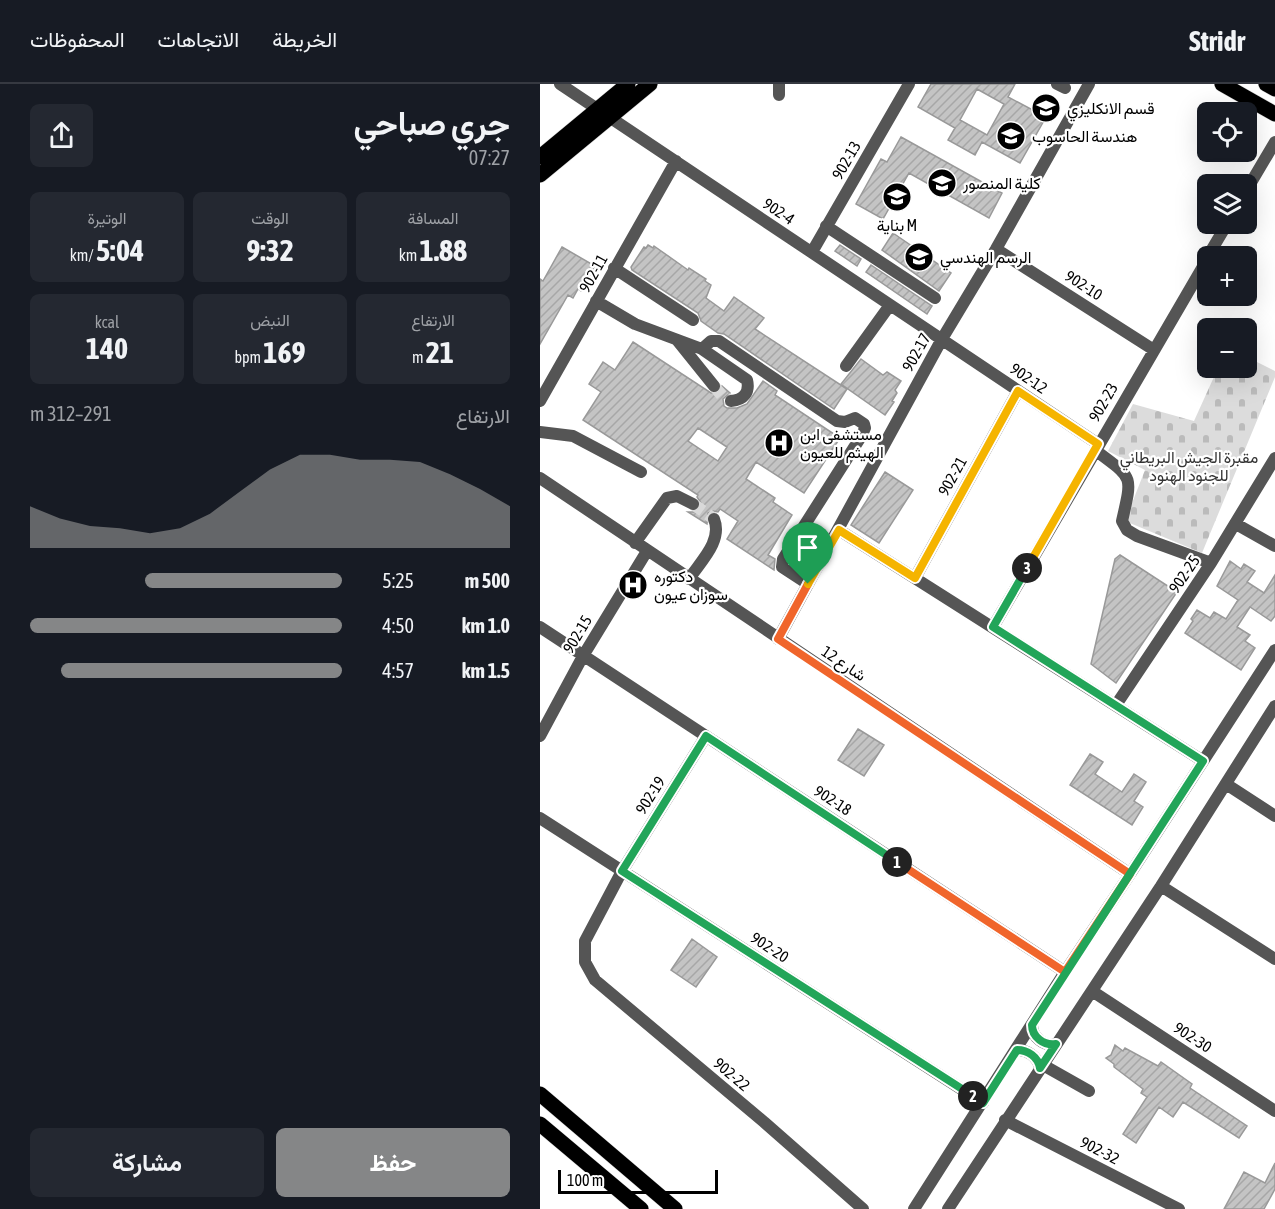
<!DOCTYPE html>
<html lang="ar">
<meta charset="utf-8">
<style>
:root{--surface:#171b24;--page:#242831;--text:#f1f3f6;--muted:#9ea1a6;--line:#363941;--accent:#858687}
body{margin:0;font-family:"Asap Condensed",Vazirmatn,sans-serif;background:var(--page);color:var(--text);direction:rtl;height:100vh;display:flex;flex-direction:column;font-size:22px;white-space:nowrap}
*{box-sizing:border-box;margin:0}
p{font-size:20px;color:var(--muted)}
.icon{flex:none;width:33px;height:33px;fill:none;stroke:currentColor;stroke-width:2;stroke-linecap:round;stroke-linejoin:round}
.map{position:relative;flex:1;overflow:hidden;direction:ltr}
.drawer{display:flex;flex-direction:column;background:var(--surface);width:540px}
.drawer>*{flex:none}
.fabs{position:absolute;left:657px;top:18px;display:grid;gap:12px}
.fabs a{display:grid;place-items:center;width:60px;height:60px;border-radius:9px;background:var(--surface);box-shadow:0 6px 24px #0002;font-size:30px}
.scale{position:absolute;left:18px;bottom:15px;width:160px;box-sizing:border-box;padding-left:6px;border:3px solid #000;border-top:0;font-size:16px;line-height:21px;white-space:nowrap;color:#000;-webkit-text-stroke:4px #fff;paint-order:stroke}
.pin{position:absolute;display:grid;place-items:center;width:51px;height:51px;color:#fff;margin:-62px -26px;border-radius:50% 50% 50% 0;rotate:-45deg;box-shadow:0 0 6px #0007}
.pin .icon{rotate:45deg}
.km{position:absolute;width:30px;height:30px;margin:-15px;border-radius:50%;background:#222;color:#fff;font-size:16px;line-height:30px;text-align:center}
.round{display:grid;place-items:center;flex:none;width:63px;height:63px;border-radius:9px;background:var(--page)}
.head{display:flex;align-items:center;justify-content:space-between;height:102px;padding:0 30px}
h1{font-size:33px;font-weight:700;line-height:45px}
.figures{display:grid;grid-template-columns:repeat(3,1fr);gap:9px;height:102px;padding:6px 30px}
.figures div{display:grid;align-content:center;border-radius:9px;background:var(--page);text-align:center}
.figures b{font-size:30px;font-weight:700}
.figures small{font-size:16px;font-weight:400}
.figures p{font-size:16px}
.chart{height:168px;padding:12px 30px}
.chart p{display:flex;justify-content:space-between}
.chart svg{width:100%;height:108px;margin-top:6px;fill:var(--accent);opacity:.7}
.primary-button{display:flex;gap:12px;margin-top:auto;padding:12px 30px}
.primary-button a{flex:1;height:69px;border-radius:9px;background:var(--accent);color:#fff;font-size:24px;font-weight:700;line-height:69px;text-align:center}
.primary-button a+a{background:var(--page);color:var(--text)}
ul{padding:0 30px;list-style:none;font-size:20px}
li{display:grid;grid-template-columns:96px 72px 1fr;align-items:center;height:45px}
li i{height:15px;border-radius:8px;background:var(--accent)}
header{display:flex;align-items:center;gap:36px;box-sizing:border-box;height:84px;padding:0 30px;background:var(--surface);border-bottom:2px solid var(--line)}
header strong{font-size:28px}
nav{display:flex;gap:33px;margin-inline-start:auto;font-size:21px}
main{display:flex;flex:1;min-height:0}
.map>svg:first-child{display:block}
</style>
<header>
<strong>Stridr</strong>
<nav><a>الخريطة</a><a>الاتجاهات</a><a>المحفوظات</a></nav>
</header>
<main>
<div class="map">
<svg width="735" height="1125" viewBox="0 0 735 1125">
<defs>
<pattern id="cemetery-stones" width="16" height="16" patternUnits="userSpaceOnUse" patternTransform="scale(1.5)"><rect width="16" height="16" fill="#dcdcdc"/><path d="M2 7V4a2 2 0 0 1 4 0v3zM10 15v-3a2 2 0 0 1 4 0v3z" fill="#bbb"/></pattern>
<pattern id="building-hatch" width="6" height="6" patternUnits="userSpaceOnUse" patternTransform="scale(1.5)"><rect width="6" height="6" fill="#c4c4c4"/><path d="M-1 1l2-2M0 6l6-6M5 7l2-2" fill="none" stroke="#a7a7a7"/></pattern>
</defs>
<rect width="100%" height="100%" fill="#fff"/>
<!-- cemetery -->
<path fill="url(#cemetery-stones)" d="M707,273l28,14v6l-73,176 -77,-32 20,-51 -37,-19 25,-47 61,17 24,-53h28z"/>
<!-- building -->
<path fill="url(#building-hatch)" stroke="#999" stroke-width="1.5" fill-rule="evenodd" d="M391,0h84l-7,13 38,20 -26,46 -38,-21 -7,13 -27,-15 7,-12 -37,-21zM437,5l27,15 -17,31 -27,-15z
M361,53l101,56 -13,25 -80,-45 -26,46 -27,-15 25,-45 6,3z
M353,149l58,40 -12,18 -57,-41z
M108,161l5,3 1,-2 34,24 1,-2 17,11 -1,2 6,4 -5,13 18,13 10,-14 30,21 -9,11 92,60 -13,20 -110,-75 -6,-1 -17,-12 -3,-8 -66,-43 -1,-3 13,-20 2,1z
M300,161l21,14 -4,7 -22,-15z
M22,163l33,19 -14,25 -3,-2 -5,9 -5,-3 -28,49v-65l3,2z
M331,181l61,41 -5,8 -61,-42z
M93,258l78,51h8l3,-7 8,7 -7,6 1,7 3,2h10l10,-4 16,-23 14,10 -2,4 65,43 -36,55 -48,-31 -10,17 29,19 -2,4 19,13 -24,40 7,4 -1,11 -47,-31 11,-18 -18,-12 -2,3 -5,-1 -5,2 -1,11 -19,-12h6l6,-4 1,-5 -4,-6 1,-2 -115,-75 18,-28 -12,-8 14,-22 12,8zM158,344l29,19 -9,14 -30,-20z
M321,275l22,16 4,-3 14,9 -6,9 2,3 -5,8 2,1 -9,13 -44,-31z
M345,388l28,18 -34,53 -28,-18z
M580,471l57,37 -61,91 -25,-19 24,-105z
M690,477l11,8 3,-5 11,7 -8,11 17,11 11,-18v41l-4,5 -21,-14 -13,20 13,8 -5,6 10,7 -14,22 -56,-37 8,-12 -2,-2 6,-9 13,8 4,-6 12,7 12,-19 -21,-14z
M318,645l26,16 -20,31 -26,-16z
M550,670l13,8 -8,12 27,18 12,-18 12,8 -12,19 9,6 -11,18 -62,-40z
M152,855l25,18 -21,30 -25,-17z
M575,961l8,6 2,-3 33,18 3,-4 31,22 -2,4 57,38 -8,12 -56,-36 -10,15 -14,-10 -23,36 -13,-9 24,-37 -6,-4 2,-4 -29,-22v-3l-8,-6 5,-3z
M735,1079v26l-11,20h-40l20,-37 21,11z"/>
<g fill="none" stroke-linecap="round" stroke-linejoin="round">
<!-- minor-tunnel -->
<path stroke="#d9d9d9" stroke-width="12" stroke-dasharray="12 6" stroke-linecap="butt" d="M174,302l9,11 8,4
M153,420l21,15"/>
<!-- major casing -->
<g stroke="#dbdbdb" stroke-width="16">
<path id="major" d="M682,0l53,30
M726,0l9,5
M0,73l88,-73
M0,91l110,-91
M0,1010l135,115
M0,1040l101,85"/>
</g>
<!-- minor -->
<path stroke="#555" stroke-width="12" d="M20,0l538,360
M517,0l8,4
M239,11v-11
M706,107l29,-49
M286,142l109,72
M456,165l158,101
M272,168l97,-168
M668,172l19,-32
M74,184l79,52
M56,217l39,23 67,25 45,31c3,12 -3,20 -16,21
M137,256l37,46
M162,265l9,-8h8l118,80 8,1 10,-4 9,6 1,4 -3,7 -79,124 -1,8 26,17
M306,282l44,-61
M0,317l136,-240
M0,348l33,4 68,36
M555,366c38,29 38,23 27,71l5,9 10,6 74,27
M0,394l590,396
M696,440l39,22
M299,446l364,231
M95,459l32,-45 10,-2 16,8
M375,494l103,-187
M149,495c11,-17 34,-38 25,-60
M0,543l525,345
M453,543l215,-369
M238,555l164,-300 54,-90 93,-165
M576,621l95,-142 64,-105
M0,652l43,-80 64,-105
M166,652l-84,135 -37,70v21l10,18 169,142 99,87
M686,700l49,32
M0,734l443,285
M621,802l114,73
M552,907l183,120
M492,941c0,12 12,22 24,19
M476,966c11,-1 22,7 24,18
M503,981l46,26
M465,1036l174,89
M374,1125l151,-237 65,-98 145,-224
M408,1125l213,-323 114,-180"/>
<!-- major -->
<use href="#major" stroke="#000" stroke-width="15"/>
</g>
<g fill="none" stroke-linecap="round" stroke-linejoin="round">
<!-- split-1 casing -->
<g stroke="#fff" stroke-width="12">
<path id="split-1" d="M268,500l-30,55 352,235 -65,98 -168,-110"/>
</g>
<!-- split-2 casing -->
<g stroke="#fff" stroke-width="12">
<path id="split-2" d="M357,778l-191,-126 -84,135 351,225"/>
</g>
<!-- split-3 casing -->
<g stroke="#fff" stroke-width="12">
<path id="split-3" d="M433,1012l10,7 34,-53c11,0 21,7 23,18l16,-24c-12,2 -24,-7 -24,-19l171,-264 -210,-134 34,-59"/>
</g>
<!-- split-4 casing -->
<g stroke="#fff" stroke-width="12">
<path id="split-4" d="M268,500l31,-54 76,48 103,-187 80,53 -71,124"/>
</g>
<!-- split-1 -->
<use href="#split-1" stroke="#f0652b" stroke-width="8"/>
<!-- split-2 -->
<use href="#split-2" stroke="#22a559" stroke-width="8"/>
<!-- split-3 -->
<use href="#split-3" stroke="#22a559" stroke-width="8"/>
<!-- split-4 -->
<use href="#split-4" stroke="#f5b400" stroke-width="8"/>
</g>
<!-- icons -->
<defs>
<g id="university-disc" transform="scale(1.5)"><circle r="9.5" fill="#000" stroke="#fff"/><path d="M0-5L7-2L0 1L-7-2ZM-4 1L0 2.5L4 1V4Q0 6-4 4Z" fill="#fff"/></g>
<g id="hospital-disc" transform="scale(1.5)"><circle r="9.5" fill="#000" stroke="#fff"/><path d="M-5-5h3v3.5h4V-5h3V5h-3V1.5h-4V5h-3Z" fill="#fff"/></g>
</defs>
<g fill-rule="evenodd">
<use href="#university-disc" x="506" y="24"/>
<use href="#university-disc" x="471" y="52"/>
<use href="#university-disc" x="402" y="99"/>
<use href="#university-disc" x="357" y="113"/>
<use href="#university-disc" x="379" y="173"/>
<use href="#hospital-disc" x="239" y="359"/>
<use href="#hospital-disc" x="93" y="501"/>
</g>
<g text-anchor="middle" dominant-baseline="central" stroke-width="4.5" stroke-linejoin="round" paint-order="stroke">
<!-- poi labels -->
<g font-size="16" fill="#000" stroke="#fff" text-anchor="start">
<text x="527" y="24">قسم الانكليزي</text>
<text x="492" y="52">هندسة الحاسوب</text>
<text x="423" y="99">كلية المنصور</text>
<text x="357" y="141" text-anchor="middle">بناية M</text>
<text x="400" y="173">الرسم الهندسي</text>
<text x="260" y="350">مستشفى ابن<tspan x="260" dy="18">الهيثم للعيون</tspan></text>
<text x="114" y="492">دكتوره<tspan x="114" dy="18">سوزان عيون</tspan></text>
</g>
<!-- street labels -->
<g font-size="16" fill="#000" stroke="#fff">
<text transform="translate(306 76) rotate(-60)">902-13</text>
<text transform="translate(239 127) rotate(34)">902-4</text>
<text transform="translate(53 189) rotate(-61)">902-11</text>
<text transform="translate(544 201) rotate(33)">902-10</text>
<text transform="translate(376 268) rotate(-61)">902-17</text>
<text transform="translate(489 294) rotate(34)">902-12</text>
<text transform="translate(563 318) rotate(-60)">902-23</text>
<text transform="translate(412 392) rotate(-61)">902-21</text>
<text transform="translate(644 490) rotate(-56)">902-25</text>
<text transform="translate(37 550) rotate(-59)">902-15</text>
<text transform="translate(304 579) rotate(34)">شارع 12</text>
<text transform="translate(110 711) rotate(-58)">902-19</text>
<text transform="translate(293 716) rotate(33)">902-18</text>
<text transform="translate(230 863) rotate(33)">902-20</text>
<text transform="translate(653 953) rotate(33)">902-30</text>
<text transform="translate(192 990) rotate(40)">902-22</text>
<text transform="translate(560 1066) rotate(27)">902-32</text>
</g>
<!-- park labels -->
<g font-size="16" fill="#333" stroke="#fff">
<text x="649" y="373">مقبرة الجيش البريطاني<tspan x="649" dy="18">للجنود الهنود</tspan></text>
</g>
</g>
</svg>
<div class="fabs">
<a><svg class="icon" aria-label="locate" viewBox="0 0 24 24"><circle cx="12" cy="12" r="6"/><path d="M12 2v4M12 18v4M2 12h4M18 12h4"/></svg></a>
<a><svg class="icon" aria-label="layers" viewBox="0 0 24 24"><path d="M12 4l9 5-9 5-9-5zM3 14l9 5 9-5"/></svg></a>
<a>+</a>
<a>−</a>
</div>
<div class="scale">100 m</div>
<div class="pin" style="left:268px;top:500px;background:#1e9e55"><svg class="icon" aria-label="arrive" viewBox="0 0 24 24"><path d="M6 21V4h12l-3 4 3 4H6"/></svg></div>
<b class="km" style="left:357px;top:778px">1</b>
<b class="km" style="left:433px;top:1012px">2</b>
<b class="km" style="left:487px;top:484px">3</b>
</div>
<section class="drawer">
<div class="head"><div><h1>جري صباحي</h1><p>07:27</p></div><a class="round"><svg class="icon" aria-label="share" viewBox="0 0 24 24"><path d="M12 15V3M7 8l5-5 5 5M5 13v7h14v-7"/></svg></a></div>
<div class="figures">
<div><p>المسافة</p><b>1.88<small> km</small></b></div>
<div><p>الوقت</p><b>9:32</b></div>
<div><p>الوتيرة</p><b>5:04<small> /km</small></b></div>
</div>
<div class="figures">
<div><p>الارتفاع</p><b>21<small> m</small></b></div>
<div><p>النبض</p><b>169<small> bpm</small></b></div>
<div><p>kcal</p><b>140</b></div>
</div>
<div class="chart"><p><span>الارتفاع</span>291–312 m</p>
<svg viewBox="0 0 160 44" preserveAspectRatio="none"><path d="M0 44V27L10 32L20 35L30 36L40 38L50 36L60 30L70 21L80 12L90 6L100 6L110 8L120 8L130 9L140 14L150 20L160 27V44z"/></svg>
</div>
<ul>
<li><b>500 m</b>5:25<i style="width:63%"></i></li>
<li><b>1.0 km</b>4:50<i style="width:100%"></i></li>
<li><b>1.5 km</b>4:57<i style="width:90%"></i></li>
</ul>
<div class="primary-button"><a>حفظ</a><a>مشاركة</a></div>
</section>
</main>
